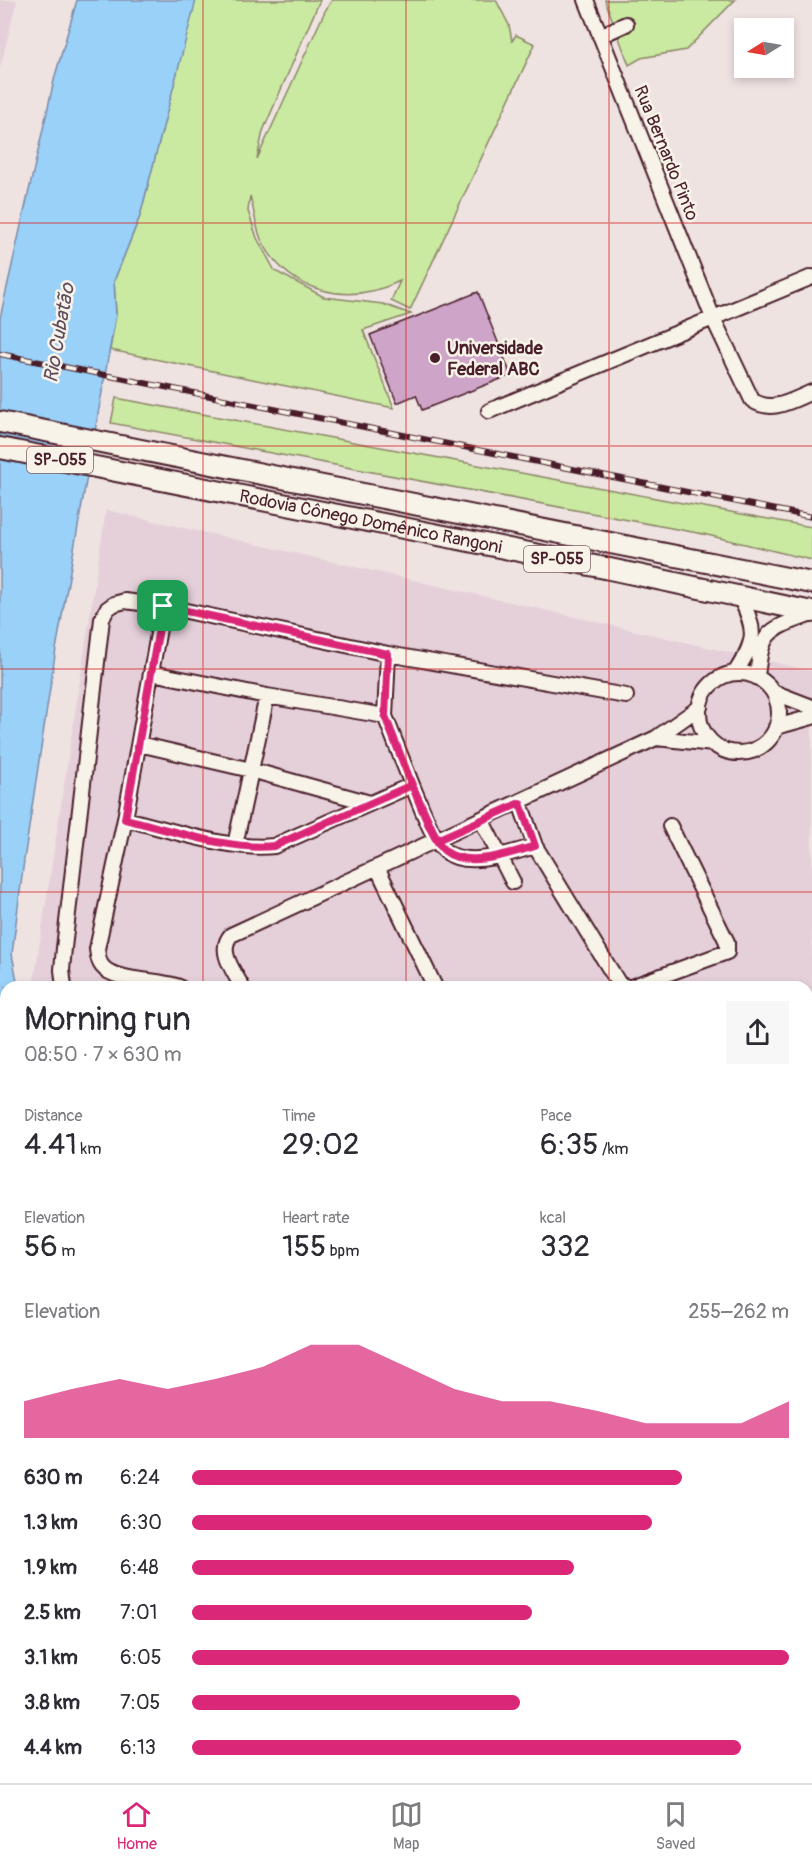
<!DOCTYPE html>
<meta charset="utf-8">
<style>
:root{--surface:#fff;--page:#f7f7f7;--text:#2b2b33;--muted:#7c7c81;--line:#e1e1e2;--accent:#db2777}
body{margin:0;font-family:Pangolin,sans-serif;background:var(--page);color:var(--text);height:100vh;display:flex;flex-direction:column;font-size:22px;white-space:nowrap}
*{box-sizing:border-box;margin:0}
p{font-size:20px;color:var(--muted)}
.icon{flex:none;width:33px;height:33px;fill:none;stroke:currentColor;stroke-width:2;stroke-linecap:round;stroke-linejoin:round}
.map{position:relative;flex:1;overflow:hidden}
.panel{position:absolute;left:0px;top:981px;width:813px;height:802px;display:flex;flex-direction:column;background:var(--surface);border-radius:18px 18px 0 0;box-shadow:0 3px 9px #0003}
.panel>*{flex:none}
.needle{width:39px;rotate:259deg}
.fabs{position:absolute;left:734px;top:18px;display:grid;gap:12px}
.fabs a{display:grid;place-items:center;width:60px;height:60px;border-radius:0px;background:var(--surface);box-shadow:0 3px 9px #0003;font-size:30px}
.pin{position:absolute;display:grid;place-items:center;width:51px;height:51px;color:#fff;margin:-26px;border-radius:12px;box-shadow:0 3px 9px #0006}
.round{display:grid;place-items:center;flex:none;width:63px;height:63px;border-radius:0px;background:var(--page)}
.headline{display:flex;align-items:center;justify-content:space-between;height:102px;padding:0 24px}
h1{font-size:33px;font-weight:600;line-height:45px}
.stats{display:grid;grid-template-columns:repeat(3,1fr);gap:9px;height:102px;padding:6px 24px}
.stats div{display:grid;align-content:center}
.stats b{font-size:30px;font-weight:600}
.stats small{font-size:16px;font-weight:400}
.stats p{font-size:16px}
.chart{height:168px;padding:12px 24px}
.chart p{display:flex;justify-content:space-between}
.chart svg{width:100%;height:108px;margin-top:6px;fill:var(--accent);opacity:.7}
ul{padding:0 24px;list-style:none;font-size:20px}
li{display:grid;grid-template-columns:96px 72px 1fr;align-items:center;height:45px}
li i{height:15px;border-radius:8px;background:var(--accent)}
.tab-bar{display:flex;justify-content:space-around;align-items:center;height:84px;border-top:2px solid var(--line);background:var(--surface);font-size:16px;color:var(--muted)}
.tab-bar a{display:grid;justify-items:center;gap:3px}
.tab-bar .active{color:var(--accent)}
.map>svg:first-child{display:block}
</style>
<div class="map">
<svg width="812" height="1783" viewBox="0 0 812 1783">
<rect width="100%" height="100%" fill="#efe3e2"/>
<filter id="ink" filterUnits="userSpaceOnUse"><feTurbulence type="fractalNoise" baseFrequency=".0167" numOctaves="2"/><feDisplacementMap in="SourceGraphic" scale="12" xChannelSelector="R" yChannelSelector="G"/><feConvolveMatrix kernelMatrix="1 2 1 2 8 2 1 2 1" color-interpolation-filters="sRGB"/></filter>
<g filter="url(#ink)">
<!-- built -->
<path fill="#e5d0da" d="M0,0h17l-17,69z
M106,510l706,161v920l-5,3v-607h-774z
M41,1778h639l-4,5h-638z"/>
<!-- green -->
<path fill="#cae9a1" stroke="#8a8466" stroke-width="1.5" d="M195,0h125l-57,131 -6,28 68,-148 7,-11h164l13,25 3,16 4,-6 19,9 -125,266 -19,-9 9,-20c-52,25 -112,13 -139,-42 -6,-14 -7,-30 -11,-43l-2,15 9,27 18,33 49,26 59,7 28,10 -48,16 31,78 -284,-58 6,-36 -2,-33 26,-65z
M605,0h130l-49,50 -45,8 -12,7z
M116,398l696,129v33l-109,-26 -592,-111z
M812,1591v192h-136l4,-5h127v-184z"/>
<!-- water -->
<path fill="#9ad1f9" stroke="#7a8aa7" stroke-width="1.5" d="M77,0h119l-56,216 -26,65 2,33 -61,341 -31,205 -12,94 6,33h-12v380l-6,-37v-1012l55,-242z
M6,1416v303l-6,12v-191z"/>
<!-- building -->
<path fill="#cea4c8" stroke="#4a1f2b" stroke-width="1.5" d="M478,292l33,83 -89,35 -6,-15 -19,8 -27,-68z"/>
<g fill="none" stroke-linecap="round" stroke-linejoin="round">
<!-- minor casing -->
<g stroke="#4a1f2b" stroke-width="18">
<path id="minor" d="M586,0l127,318 39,82c20,14 40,0 60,-8
M600,36l26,-12
M489,411l323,-134
M388,654l238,42
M152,673l115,23 118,20
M735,673c21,-33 22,-41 5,-76
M699 713a40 40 0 1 1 80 0a40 40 0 1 1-80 0Z
M757,677c5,-48 11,-47 55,-63
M773,692l39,15
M776,727l36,-10
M656,738l58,6
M139,744l112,26 119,33
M520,803l15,43 84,138 8,3
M125,819l38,-213
M481,819l32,63
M235,845l32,-149
M377,867l58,120
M64,987l-2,-17 2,-22 38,-329 5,-10 7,-5 11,-3 38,5 225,48 -3,62 27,69
M179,987c-18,-8 -65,-5 -77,-21 -4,-5 -4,-11 -5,-17l28,-130c43,10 106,32 149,27l138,-61c7,16 21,56 33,66 22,18 66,2 90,-5
M242,987c-8,-16 -25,-36 -11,-52l425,-197 44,-31
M631,987l96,-35v-10l-57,-116
M807,1021h5
M807,1178l5,-2
M0,1230l6,-3
M807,1444l5,3
M807,1581l5,-3
M50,1783l1,-5
M71,1783l3,-5
M510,1783l3,-5
M665,1783l4,-5"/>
</g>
<!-- highway casing -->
<g stroke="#4a1f2b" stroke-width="24">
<g id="highway">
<path d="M0,422l812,161"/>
<path id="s1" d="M0,448l610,121 202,43"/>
</g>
</g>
<!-- minor -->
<use href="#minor" stroke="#f7f3e8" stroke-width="14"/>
<!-- highway -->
<use href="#highway" stroke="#f7f3e8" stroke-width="20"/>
<!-- rail casing -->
<g stroke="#4a1f2b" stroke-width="6">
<path id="rail" d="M0,354l812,163"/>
</g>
<!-- rail -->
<use href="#rail" stroke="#f7f3e8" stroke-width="4" stroke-dasharray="11" stroke-linecap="butt"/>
</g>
</g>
<g fill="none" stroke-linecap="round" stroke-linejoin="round" filter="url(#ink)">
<!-- route casing -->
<g stroke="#fff" stroke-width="12">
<path id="route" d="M163,606l-38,213c43,10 106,32 149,27l138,-61c7,16 21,56 33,66 22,18 66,2 90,-5l-15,-43 -83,37 -25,-55 -27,-69 3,-62 -225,-48"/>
</g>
<!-- route -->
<use href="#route" stroke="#db2777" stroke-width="8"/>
</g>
<!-- grid -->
<path fill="none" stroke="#d62828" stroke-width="1.5" stroke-opacity="0.55" d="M203,0v987M406,0v987M609,0v987M0,223h812M0,446h812M0,669h812M0,892h812M0,1114h6M807,1114h5M0,1337h6M807,1337h5M0,1560h6M807,1560h5M203,1778v5M406,1778v5M609,1778v5"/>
<!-- markers -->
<circle fill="#4a1f2b" stroke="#f7f3e8" stroke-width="2" cx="435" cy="358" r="6"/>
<g text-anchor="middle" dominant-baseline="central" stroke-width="5" stroke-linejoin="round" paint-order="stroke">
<!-- shield labels -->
<g fill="#f7f3e8" stroke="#7e5f64" stroke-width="1.5">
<rect x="27" y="447" width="66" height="26" rx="4.5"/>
<rect x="524" y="546" width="66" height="26" rx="4.5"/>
</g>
<g font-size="16" font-weight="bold" fill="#4a1f2b">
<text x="60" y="460">SP-055</text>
<text x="557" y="559">SP-055</text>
</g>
<!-- street labels -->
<g font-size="18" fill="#4a1f2b" stroke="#f7f3e8">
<text transform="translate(666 153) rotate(68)">Rua Bernardo Pinto</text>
<text stroke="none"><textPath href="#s1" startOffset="378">Rodovia Cônego Domênico Rangoni</textPath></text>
</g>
<!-- poi labels -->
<g font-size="18" font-weight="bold" fill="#4a1f2b" stroke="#f7f3e8" text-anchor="start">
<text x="447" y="348">Universidade<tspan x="447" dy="21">Federal ABC</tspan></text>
</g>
<!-- water labels -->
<g font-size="20" font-style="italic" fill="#5e4c5e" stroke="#f7f3e8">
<text transform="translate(59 333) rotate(-80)">Rio Cubatão</text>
</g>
</g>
</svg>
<div class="fabs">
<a><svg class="needle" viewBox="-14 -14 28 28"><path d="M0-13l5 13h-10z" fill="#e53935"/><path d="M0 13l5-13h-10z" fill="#7c7c81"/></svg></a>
</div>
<div class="pin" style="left:163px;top:606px;background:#1e9e55"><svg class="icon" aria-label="arrive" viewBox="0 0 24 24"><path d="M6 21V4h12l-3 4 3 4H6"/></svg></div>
<section class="panel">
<div class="headline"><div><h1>Morning run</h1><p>08:50 · 7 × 630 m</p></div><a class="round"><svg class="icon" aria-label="share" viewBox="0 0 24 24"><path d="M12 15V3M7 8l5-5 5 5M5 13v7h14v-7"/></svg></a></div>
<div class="stats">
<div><p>Distance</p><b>4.41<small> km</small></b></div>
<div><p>Time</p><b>29:02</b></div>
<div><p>Pace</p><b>6:35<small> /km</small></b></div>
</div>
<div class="stats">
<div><p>Elevation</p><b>56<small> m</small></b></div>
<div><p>Heart rate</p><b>155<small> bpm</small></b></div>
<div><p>kcal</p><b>332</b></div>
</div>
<div class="chart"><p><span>Elevation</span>255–262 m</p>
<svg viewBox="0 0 160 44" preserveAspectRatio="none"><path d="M0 44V29L10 24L20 20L30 24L40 20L50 15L60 6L70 6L80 15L90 24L100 29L110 29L120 33L130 38L140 38L150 38L160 29V44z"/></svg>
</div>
<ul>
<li><b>630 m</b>6:24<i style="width:82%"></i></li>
<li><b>1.3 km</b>6:30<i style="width:77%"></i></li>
<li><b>1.9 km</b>6:48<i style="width:64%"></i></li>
<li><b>2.5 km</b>7:01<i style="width:57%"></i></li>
<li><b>3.1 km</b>6:05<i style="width:100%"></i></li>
<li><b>3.8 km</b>7:05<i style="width:55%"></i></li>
<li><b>4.4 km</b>6:13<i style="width:92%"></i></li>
</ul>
</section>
</div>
<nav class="tab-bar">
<a class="active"><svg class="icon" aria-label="home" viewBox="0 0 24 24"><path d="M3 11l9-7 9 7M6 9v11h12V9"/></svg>Home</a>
<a><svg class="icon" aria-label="map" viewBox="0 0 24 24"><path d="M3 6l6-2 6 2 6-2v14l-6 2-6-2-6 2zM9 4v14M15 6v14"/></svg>Map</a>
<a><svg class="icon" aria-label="saved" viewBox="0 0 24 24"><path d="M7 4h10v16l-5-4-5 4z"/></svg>Saved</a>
</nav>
